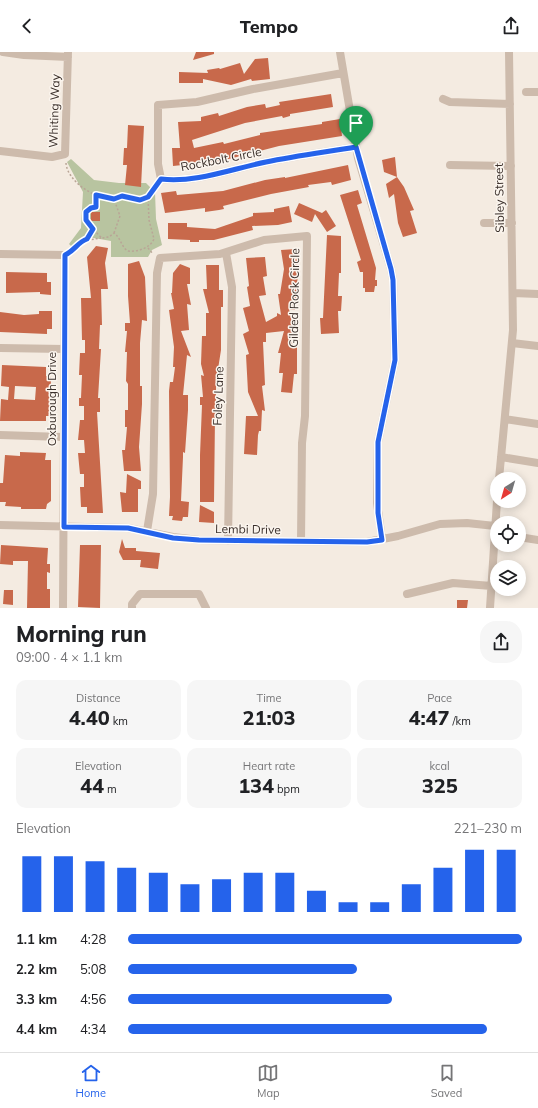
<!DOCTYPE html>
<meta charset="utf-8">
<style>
:root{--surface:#fff;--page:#f6f6f6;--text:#202124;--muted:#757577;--line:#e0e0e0;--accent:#2563eb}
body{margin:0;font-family:Mulish,sans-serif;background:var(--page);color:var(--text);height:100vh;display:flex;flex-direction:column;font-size:15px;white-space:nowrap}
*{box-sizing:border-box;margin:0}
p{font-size:13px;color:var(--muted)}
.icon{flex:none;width:22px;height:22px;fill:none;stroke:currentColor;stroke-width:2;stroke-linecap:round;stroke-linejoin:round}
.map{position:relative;height:556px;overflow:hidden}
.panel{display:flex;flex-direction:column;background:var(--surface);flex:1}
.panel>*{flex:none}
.needle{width:26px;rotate:217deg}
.fabs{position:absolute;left:490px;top:420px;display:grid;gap:8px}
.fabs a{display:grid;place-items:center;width:36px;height:36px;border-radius:50%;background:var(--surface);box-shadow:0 2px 10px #0003;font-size:20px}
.pin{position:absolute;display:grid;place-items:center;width:34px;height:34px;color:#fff;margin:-41px -17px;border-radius:50% 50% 50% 0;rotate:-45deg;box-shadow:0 0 4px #0007}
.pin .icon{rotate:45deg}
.round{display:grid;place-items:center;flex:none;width:42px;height:42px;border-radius:16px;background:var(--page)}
.head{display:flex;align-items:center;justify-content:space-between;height:68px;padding:0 16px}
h1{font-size:22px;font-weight:800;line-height:30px}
.figures{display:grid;grid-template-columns:repeat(3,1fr);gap:6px;height:68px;padding:4px 16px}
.figures div{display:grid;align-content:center;border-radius:10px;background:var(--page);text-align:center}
.figures b{font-size:20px;font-weight:800}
.figures small{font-size:11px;font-weight:400}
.figures p{font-size:11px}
.chart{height:112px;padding:8px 16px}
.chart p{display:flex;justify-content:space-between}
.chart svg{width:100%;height:72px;margin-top:4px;stroke:var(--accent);stroke-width:6}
ul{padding:0 16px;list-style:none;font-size:13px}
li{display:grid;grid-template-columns:64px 48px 1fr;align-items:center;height:30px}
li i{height:10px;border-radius:5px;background:var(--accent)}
header{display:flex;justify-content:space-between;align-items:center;height:52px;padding:0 16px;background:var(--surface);font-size:18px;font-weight:800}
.menu{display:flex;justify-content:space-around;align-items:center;height:56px;border-top:1px solid var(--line);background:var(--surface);font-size:11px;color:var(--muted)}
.menu a{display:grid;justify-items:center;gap:2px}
.menu .selected{color:var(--accent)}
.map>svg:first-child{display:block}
</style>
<header><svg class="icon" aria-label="back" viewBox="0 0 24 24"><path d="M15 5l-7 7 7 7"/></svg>Tempo<svg class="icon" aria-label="share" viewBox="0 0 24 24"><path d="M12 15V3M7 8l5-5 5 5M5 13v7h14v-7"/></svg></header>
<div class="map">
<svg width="538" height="556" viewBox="0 0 538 556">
<rect width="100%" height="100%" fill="#f4ebe1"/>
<!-- green -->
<path fill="#b8c4a0" d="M71,107l23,21 25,3h27l9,9 1,27 6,26 -10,5 -4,7h-37v-16l-23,-4 -15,11 -4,-4 12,-16 2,-36 -16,-30z"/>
<!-- building -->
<path fill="#c8694b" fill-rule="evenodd" d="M196,0h18v2l-21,6z
M268,6l2,21 -18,2 -1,-2 -20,6 -28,-6v4h-24v-11l29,1 -1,-3 12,-2 1,1 20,-6 4,11 11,-15z
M331,42l2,13 -43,7v2l-7,2 -1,-2 -37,7 -53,17 2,8 29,-6 1,2 36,-9v-2l62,-9v-2l18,-3 2,17 -63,10 -58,15 -48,5 -1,-18h8l-2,-26 23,-1v-4l17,-4 1,3 28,-9 18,-3 1,4 14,-3 -1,-3z
M128,73l16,1 -3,61 -16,-2 2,-20h-4l1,-17h3z
M395,105l2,20 -13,-5 -2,-12z
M348,113l3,15 -19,5 -1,-3 -23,3 1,2 -38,7 -48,12 1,3 -5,1 -14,2v-4l-40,5 -4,-20 15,-2 1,4 46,-4 42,-11 20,-3v1z
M397,125l7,10 10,23 -4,1 7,22 -14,4 -5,-14 -4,-29 -5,4 -3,-14z
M358,138l4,13 -5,2 19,63 -1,12h2v6h-2l-1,6h-9v-4h-2v-16h-3l-3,-10 4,-2 -21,-65z
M299,151l23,10 4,-3 10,16 -9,6 -12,-18 -3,8 -18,-8z
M289,154l3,16 -14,3 -26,1 1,4 -39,10h-15v2h-9v-2l-22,-1v-16h19v4l28,2 38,-13v-3l21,-1v-3z
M91,160h9v9h-9z
M327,183l14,1v37h-2l-1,23h4l-1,15h-3l1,22 -18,1 -1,-16h3z
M96,194l12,2 -3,15 3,26h-7l1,36h-2l-1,24h2l-3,49h2v14h-3l6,101h-16v-6h-6l-1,-20h4v-13h-4l-1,-10 -1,-11h7l-1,-13h-6l2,-20h4v-14h-5v-8h2l1,-23h-3l1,-22h5v-13h-3l-1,-42h10l-4,-41z
M296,197l2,23 -3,38 -6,-1 7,31 1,1v33h-3l-2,19 -11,-1 2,-19h-4l2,-20h-3l6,-22 -18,2v9h-3l2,43 -3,1 3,25 -3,-1 -1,21h-2l-1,4 -1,20 -13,-1 2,-38h12l-10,-24 -2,-37 3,-1 -6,-20 6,-3 -6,-23 7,-2 -3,-19 2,-1 -3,-28 19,-1 2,19 -4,1 3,18 -7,1 7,26 11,-6v-3l4,2 -3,-21h2l4,-25 -3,-19z
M139,209l6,16 2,44 -5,-1 -2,23v43h2v18l-3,43 2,24h-17l-2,-21h3l2,-23h-2v-17h3v-26l-2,-3 1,-29h-2l2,-21h-2v-8h5l-2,-27v-32z
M180,212l10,4v16h-3l4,21 -4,-1 2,26 -8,1 10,26 -4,-2 -4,40h5v15l-3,43 -2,-1v5l-2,44 8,1 -1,15h-5l-1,4 -10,-1 1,-4h-4l1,-19 -1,-106 1,-9h3l2,-15h-2l1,-20 -5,-37 5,-1 -3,-16h1l1,-20z
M206,213h13v25h4v17h-2v43l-5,32v21l2,1 -1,13 -2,-1 -1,86h-14v-47l2,-50h-2v-8h3l-2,-22 3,1 -3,-12 1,-28h4v-23h3l-6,-24h4z
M6,220l41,1v9h4v13l-11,-1v-2l-34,1z
M39,259h13v18h-5v5l-47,-2v-20l24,3 15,-1z
M2,313l44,2v9l5,1 -1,39h-4v5h-46l1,-22 7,1 1,-13 -8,-1zM15,334l21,1 -1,13 -21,-1z
M20,400l26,1 -1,7h6v41l-4,3 -1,5h-25v-2l-16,-1 1,-4h-6v-19h3l2,-28 15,1z
M127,422l14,7v8h-3v23h-16l-2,-20 6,1z
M200,453l14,7v11l-15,-1z
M122,487l3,9h11v3l24,2 -2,16 -18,-2 1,-7h-18l-4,-8z
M1,493l47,3 -1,16h3v9l-3,-1v17h3v19h-23l1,-47h-15v4l-13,-1z
M80,493h21l-1,63 -22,-1z
M4,538h9v15l-10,-1z
M457,548h11l-1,8h-10z"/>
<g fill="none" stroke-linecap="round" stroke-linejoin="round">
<!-- path -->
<path stroke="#b9a596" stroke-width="1.5" stroke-dasharray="2 2" stroke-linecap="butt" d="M66,111c1,14 17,27 30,32
M101,142l13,5 8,-3 11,3 15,-2 1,23 5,19c-4,9 -16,13 -26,12 -7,-4 -7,-13 -14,-18l-5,4 -7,1c-8,-7 -28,-28 -6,-31v-12z
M148,145l9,-11
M114,181l6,-17 -6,-17
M87,187l6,-10
M148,196l5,6
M72,199l10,-10 19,-3"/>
<!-- minor -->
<path stroke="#cdbbac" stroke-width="8" d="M3,0l21,3 44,2
M340,0l18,106 33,111 2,11 2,80 -17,82 -1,61 5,37
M343,21l-90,16 -56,13 -39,3v59l3,15c35,4 70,-10 105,-17 29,-6 60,-10 90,-15
M526,40h12
M443,47l7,3 60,2
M0,99l52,6 13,-3 3,-102
M450,113l61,1
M484,171h28
M226,201l6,34 -4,254
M0,202l65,1 -2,353
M513,241l25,1
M512,291l26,3
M0,296l64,1
M505,367l33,5
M0,383l63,2
M501,405l37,6
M499,427l14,-149 -4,-278
M0,473l128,3 45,9 26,3 168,2 31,-6 42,-12 27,-1 28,3
M147,479l6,-37 4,-221 3,-15 60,-4 44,-14 43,-4 -2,180 -3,27 -1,98
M519,485l19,3
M407,542l46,-11 39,3
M132,556v-4l8,-10h59l7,14
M490,556l7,-107"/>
</g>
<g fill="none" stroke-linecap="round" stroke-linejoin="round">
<!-- route casing -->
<g stroke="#fff" stroke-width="8">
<path id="route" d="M356,95l35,122 2,11 2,80 -17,82v71l4,27 -15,2 -168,-2 -26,-2 -45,-10 -64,-1 1,-272c9,-4 13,-13 22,-16l6,-10 -7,-9v-8l5,-4 5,-1v-12l18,4 8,-3 18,4 8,-3 13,-18c35,4 70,-10 105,-17 29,-6 60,-10 90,-15z"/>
</g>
<!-- route -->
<use href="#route" stroke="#2563eb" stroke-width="5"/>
</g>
<g text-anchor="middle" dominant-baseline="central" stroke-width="3" stroke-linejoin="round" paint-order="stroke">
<!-- street labels -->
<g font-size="12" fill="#3b302b" stroke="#fbf5ee">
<text transform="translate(54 59) rotate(-88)">Whiting Way</text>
<text transform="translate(221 107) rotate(-11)">Rockbolt Circle</text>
<text transform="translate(499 146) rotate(-91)">Sibley Street</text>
<text transform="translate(294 246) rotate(-89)">Gilded Rock Circle</text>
<text transform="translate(218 344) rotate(-88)">Foley Lane</text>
<text transform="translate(51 347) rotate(-90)">Oxburough Drive</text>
<text transform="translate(248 477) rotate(1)">Lembi Drive</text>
</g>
</g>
</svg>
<div class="fabs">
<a><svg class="needle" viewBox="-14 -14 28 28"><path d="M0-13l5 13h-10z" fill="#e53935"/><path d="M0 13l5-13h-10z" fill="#757577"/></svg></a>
<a><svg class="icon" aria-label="locate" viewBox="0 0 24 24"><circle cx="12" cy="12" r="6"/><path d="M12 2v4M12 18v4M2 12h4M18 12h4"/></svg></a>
<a><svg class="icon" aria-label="layers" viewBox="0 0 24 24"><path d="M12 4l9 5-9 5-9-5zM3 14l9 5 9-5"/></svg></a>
</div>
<div class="pin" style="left:356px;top:95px;background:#1e9e55"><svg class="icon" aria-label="arrive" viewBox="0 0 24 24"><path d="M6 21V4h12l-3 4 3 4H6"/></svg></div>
</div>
<section class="panel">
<div class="head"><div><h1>Morning run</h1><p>09:00 · 4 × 1.1 km</p></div><a class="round"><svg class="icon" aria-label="share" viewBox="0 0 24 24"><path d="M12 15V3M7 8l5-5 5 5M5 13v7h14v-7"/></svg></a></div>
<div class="figures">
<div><p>Distance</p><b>4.40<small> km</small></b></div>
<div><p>Time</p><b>21:03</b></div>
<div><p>Pace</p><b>4:47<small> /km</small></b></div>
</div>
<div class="figures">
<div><p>Elevation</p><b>44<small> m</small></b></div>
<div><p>Heart rate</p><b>134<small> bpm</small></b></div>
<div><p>kcal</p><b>325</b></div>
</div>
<div class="chart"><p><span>Elevation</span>221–230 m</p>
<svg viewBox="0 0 160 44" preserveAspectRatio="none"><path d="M5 44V10M15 44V10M25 44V13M35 44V17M45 44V20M55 44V27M65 44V24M75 44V20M85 44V20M95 44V31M105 44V38M115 44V38M125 44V27M135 44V17M145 44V6M155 44V6"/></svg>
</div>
<ul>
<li><b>1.1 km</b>4:28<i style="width:100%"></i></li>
<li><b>2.2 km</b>5:08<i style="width:58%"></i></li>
<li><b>3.3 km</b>4:56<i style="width:67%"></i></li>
<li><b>4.4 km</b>4:34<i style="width:91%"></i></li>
</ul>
</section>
<nav class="menu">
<a class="selected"><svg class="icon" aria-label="home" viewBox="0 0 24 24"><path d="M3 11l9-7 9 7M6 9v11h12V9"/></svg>Home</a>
<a><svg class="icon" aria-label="map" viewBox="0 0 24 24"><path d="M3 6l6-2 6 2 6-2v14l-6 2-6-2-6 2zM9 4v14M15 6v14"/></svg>Map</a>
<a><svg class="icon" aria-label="saved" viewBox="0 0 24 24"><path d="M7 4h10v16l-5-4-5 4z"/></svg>Saved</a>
</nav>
